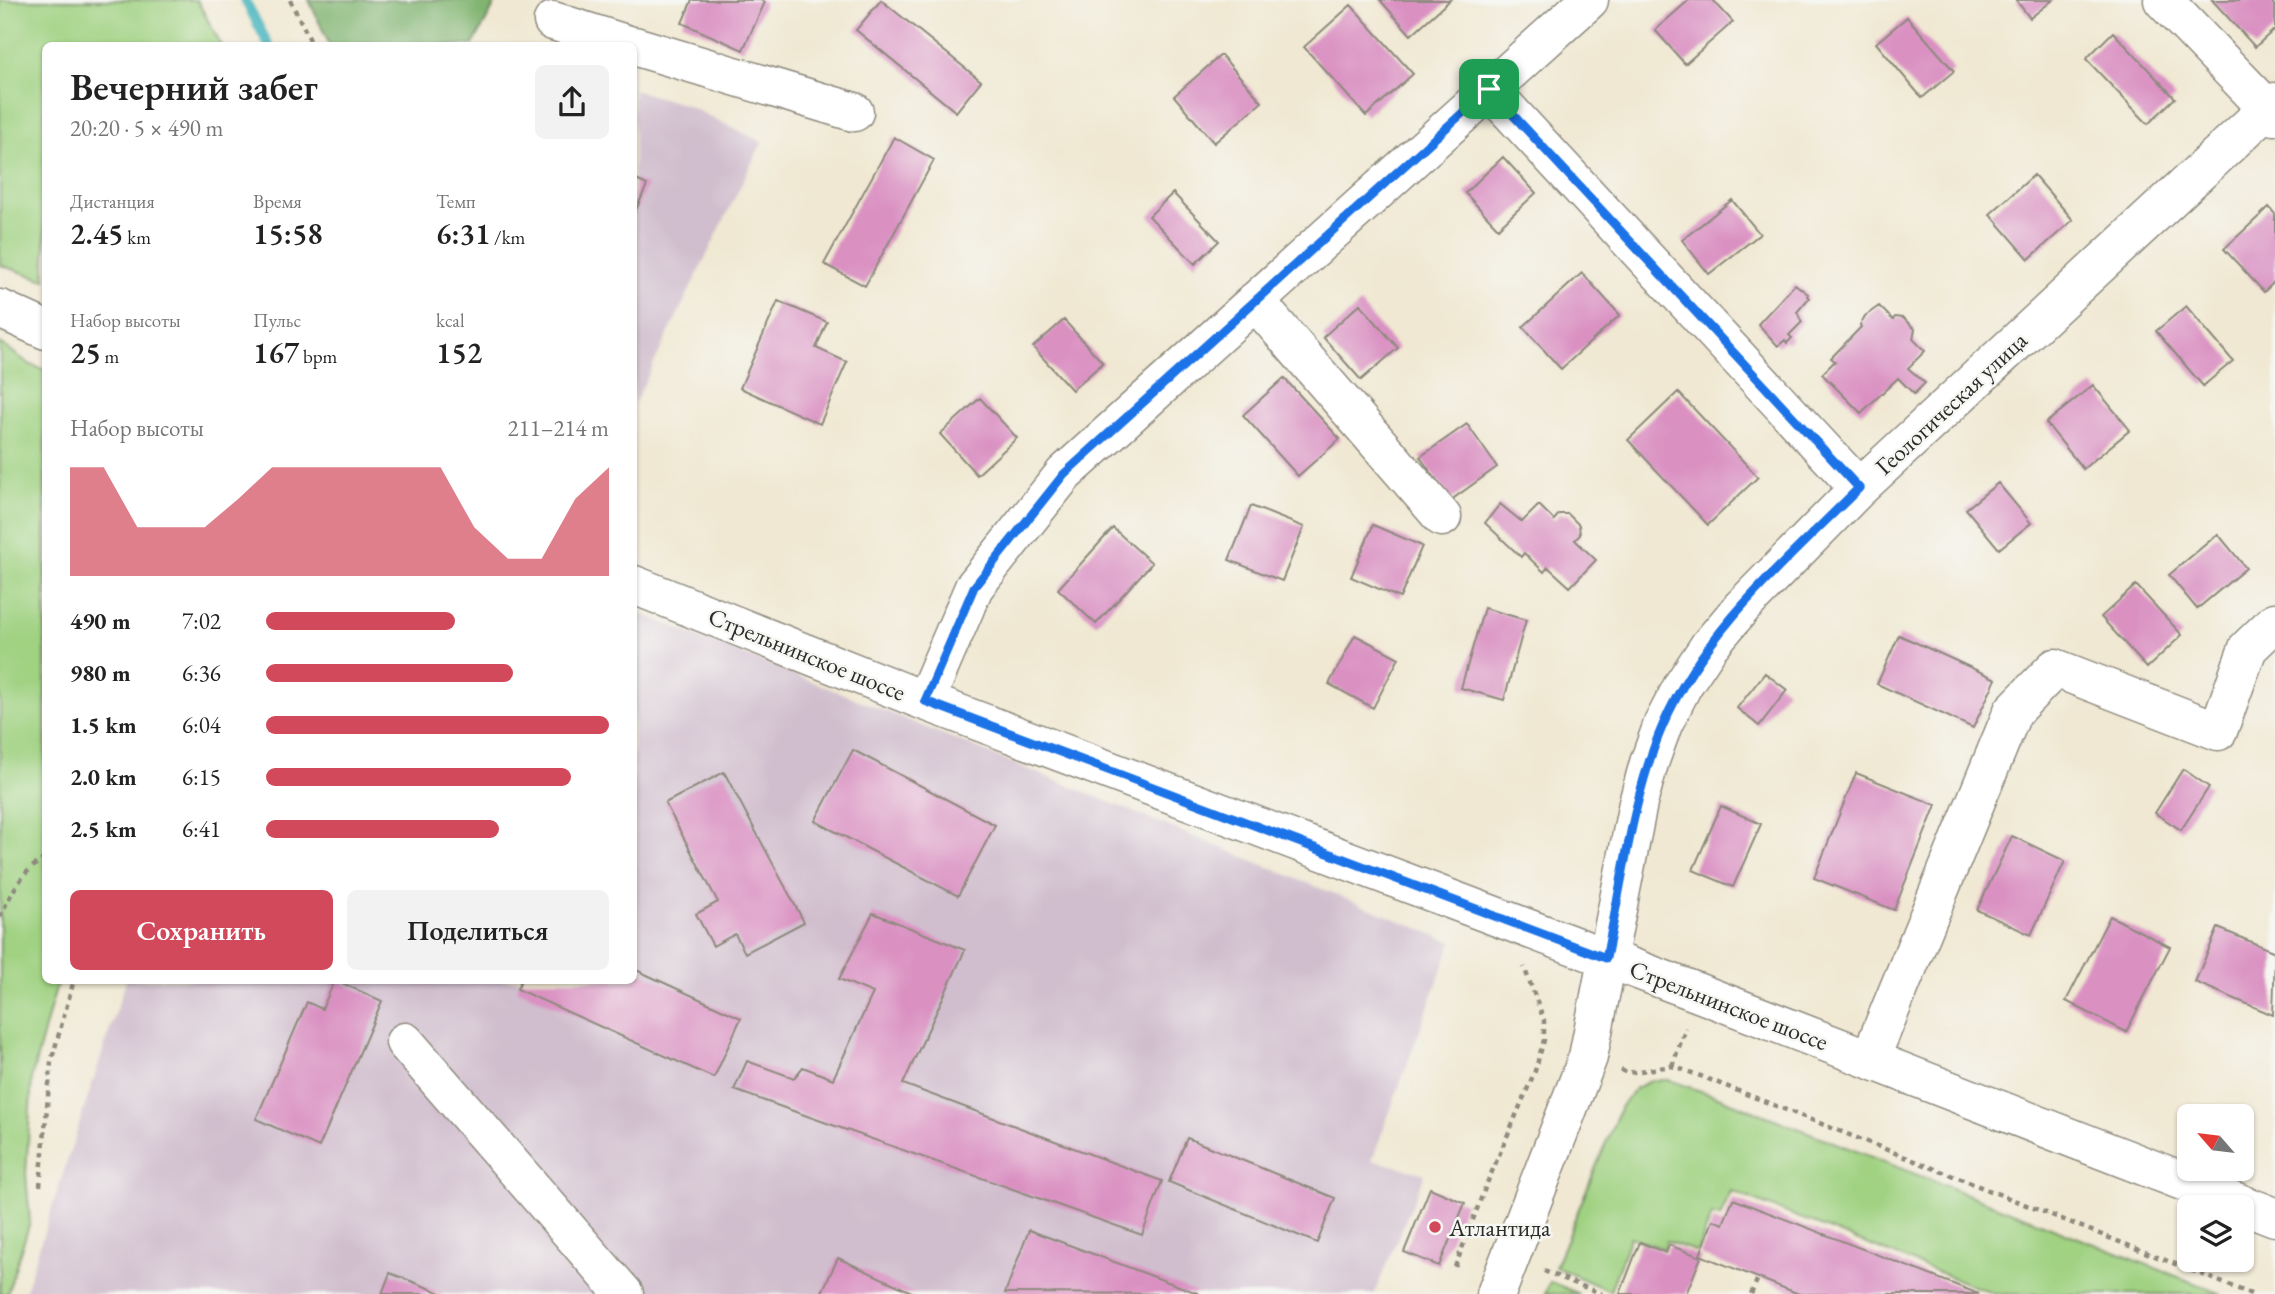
<!DOCTYPE html>
<html lang="ru">
<meta charset="utf-8">
<style>
:root{--surface:#fff;--page:#f2f2f2;--text:#222;--muted:#767676;--accent:#d1495b}
body{margin:0;font-family:"EB Garamond",serif;background:var(--page);color:var(--text);height:100vh;display:flex;flex-direction:column;font-size:26px;white-space:nowrap}
*{box-sizing:border-box;margin:0}
p{font-size:23px;color:var(--muted)}
.icon{flex:none;width:38px;height:38px;fill:none;stroke:currentColor;stroke-width:2;stroke-linecap:round;stroke-linejoin:round}
.map{position:relative;flex:1;overflow:hidden}
.drawer{position:absolute;left:42px;top:42px;width:595px;height:942px;display:flex;flex-direction:column;background:var(--surface);border-radius:10px;box-shadow:0 2px 5px #0004}
.drawer>*{flex:none}
.needle{width:46px;rotate:298deg}
.fabs{position:absolute;left:2177px;top:1104px;display:grid;gap:14px}
.fabs a{display:grid;place-items:center;width:77px;height:77px;border-radius:10px;background:var(--surface);box-shadow:0 2px 5px #0004;font-size:35px}
.pin{position:absolute;display:grid;place-items:center;width:60px;height:60px;color:#fff;margin:-30px;border-radius:14px;box-shadow:0 4px 10px #0006}
.round{display:grid;place-items:center;flex:none;width:74px;height:74px;border-radius:10px;background:var(--page)}
.headline{display:flex;align-items:center;justify-content:space-between;height:119px;padding:0 28px}
h1{font-size:38px;font-weight:600;line-height:52px}
.metrics{display:grid;grid-template-columns:repeat(3,1fr);gap:10px;height:119px;padding:7px 28px}
.metrics div{display:grid;align-content:center}
.metrics b{font-size:30px;font-weight:600}
.metrics small{font-size:19px;font-weight:400}
.metrics p{font-size:19px}
.chart{height:196px;padding:14px 28px}
.chart p{display:flex;justify-content:space-between}
.chart svg{width:100%;height:126px;margin-top:7px;fill:var(--accent);opacity:.7}
.button{display:flex;gap:14px;margin-top:auto;padding:14px 28px}
.button a{flex:1;height:80px;border-radius:10px;background:var(--accent);color:#fff;font-size:28px;font-weight:600;line-height:80px;text-align:center}
.button a+a{background:var(--page);color:var(--text)}
ul{padding:0 28px;list-style:none;font-size:23px}
li{display:grid;grid-template-columns:112px 84px 1fr;align-items:center;height:52px}
li i{height:18px;border-radius:9px;background:var(--accent)}
.map>svg:first-child{display:block}
</style>
<div class="map">
<svg width="2275" height="1294" viewBox="0 0 2275 1294">
<rect width="100%" height="100%" fill="#f6f6f2"/>
<filter id="ink" filterUnits="userSpaceOnUse"><feTurbulence type="fractalNoise" baseFrequency=".0143" numOctaves="2"/><feDisplacementMap in="SourceGraphic" scale="14" xChannelSelector="R" yChannelSelector="G"/><feConvolveMatrix kernelMatrix="1 2 1 2 8 2 1 2 1" color-interpolation-filters="sRGB"/></filter>
<filter id="wash" filterUnits="userSpaceOnUse"><feTurbulence type="fractalNoise" baseFrequency=".00686" numOctaves="4" result="noise"/><feDisplacementMap in="SourceGraphic" scale="28" xChannelSelector="R" yChannelSelector="G"/><feGaussianBlur stdDeviation="1.57" result="paint"/><feColorMatrix in="noise" values="0 0 0 0 0 0 0 0 0 0 0 0 0 0 0 0 0 1.4 0 .05"/><feComposite in="paint" operator="in"/></filter>
<g filter="url(#wash)">
<rect width="100%" height="100%" fill="#f0e8d2"/>
<!-- industrial -->
<path fill="#d0bdcd" d="M634,90l52,15 76,37 -128,262z
M634,611l217,86 601,245 -80,218 53,14 -51,120h-1350l102,-314h508z"/>
<!-- green -->
<path fill="#a0d282" stroke="#667e56" stroke-width="2" d="M0,0h197l24,45 -175,1 -1,234 -45,-15z
M0,343l31,22 14,5 1,610h12l-26,96 -6,98 4,48 -23,72h-7z
M1652,1080h17l49,17 504,197h-228l-263,-103 -11,26 -8,-2 -15,37 -30,-11 -3,8 -34,-12 -20,54 -55,-24 66,-161 15,-18z
M1550,1282l30,12h-35z"/>
<!-- forest -->
<path fill="#80b470" stroke="#56704e" stroke-width="2" d="M309,0h188l-24,45 -143,1z"/>
<g fill="none" stroke-linecap="round" stroke-linejoin="round">
<!-- stream -->
<path stroke="#46b5be" stroke-width="10" d="M245,0l24,46"/>
</g>
<g id="blocks">
<!-- building -->
<path fill="#da91c2" d="M692,0h68l5,2 -22,48 -61,-27z
M881,0l100,81 -25,31 -100,-82z
M1380,0h70l-39,35z
M1689,0h24l20,22 -48,42 -30,-34z
M2016,0h37l-23,18z
M2212,0h58l5,6v23l-20,18z
M1351,5l62,69 -47,42 -62,-69z
M1907,17l47,54 -32,27 -46,-55z
M2113,32l62,66 -27,26 -62,-65z
M1221,55l41,47 -48,41 -40,-47z
M894,137l40,23 -69,126 -41,-22z
M1503,157l33,36 -38,35 -33,-35z
M2034,175l39,45 -44,39 -39,-45z
M634,179l13,6 -13,29z
M1173,193l46,48 -24,23 -46,-48z
M1732,200l28,34 -51,40 -27,-34z
M2269,207l6,7v67l-11,11 -40,-43z
M1582,273l38,42 -59,54 -38,-42z
M1795,284l13,10 -1,2 2,2 -12,14 5,10 -13,13 3,3 -5,5 -2,-3 -7,6 -20,-22z
M778,301l49,21 -11,26 31,14 -27,62 -80,-36z
M1360,304l38,44 -37,32 -38,-43z
M1879,306l14,14 2,-3 8,1 12,11 -2,10 12,12 -17,17 17,15 -11,11 -16,-16 -37,35 -39,-39 13,-13 -4,-3 30,-31 -1,-2 5,-9z
M2186,306l47,55 -30,25 -47,-55z
M1064,320l39,43 -31,27 -39,-43z
M1284,378l56,61 -42,37 -55,-61z
M2093,385l37,45 -47,39 -37,-46z
M1678,392l80,85 -50,48 -80,-85z
M980,398l37,40 -40,37 -37,-41z
M1467,424l30,43 -46,33 -31,-43z
M1998,483l33,40 -32,26 -33,-40z
M1500,504l22,18 17,-17 15,15 5,-6h9l11,11 1,10 -5,5 21,20 -26,27 -22,-20 -4,5 -20,-19 -3,4 -36,-34z
M1251,506l53,21 -22,54 -53,-21z
M1373,525l49,21 -22,52 -49,-21z
M1113,528l39,35 -56,61 -38,-35z
M2218,534l28,34 -49,41 -28,-34z
M2136,585l46,50 -35,33 -46,-51z
M1484,608l42,12 -22,80 -43,-12z
M1355,635l44,23 -26,50 -44,-24z
M1899,635l97,44 -23,49 -96,-44z
M1765,673l22,17 -28,36 -22,-18z
M853,750l142,75 -37,71 -143,-75z
M2183,769l26,18 -28,43 -26,-17z
M724,772l80,150 -59,31 -10,-19 -22,12 -17,-32 22,-12 -53,-99z
M1856,773l80,32 -42,105 -80,-32z
M1721,806l40,18 -28,63 -40,-17z
M2012,836l53,25 -34,74 -54,-25z
M873,913l92,37 -62,134 259,97 -20,54 -408,-145 13,-29 47,17 9,-11 30,12 40,-86 -34,-14z
M2110,916l60,31 -44,85 -60,-31z
M2218,928l57,24 -2,63 -78,-33z
M634,969l107,49 -27,60 -197,-89 4,-9h113z
M335,980l47,21 -63,146 -63,-28 51,-117 15,7z
M1187,1138l148,60 -18,45 -148,-61z
M1430,1188l35,15 -26,63 -35,-14z
M1733,1199l246,95h-180l-99,-39 13,-35 10,4z
M1029,1230l171,64 -195,-1z
M1640,1242l26,11 3,-8 32,12 -15,37h-66z
M838,1258l78,36h-95z
M390,1273l54,21h-62z"/>
</g>
</g>
<g filter="url(#ink)">
<use href="#blocks" fill-opacity="0" stroke="#8e8a7e" stroke-width="2"/>
<g fill="none" stroke-linecap="round" stroke-linejoin="round">
<!-- minor casing -->
<g stroke="#8e8a7e" stroke-width="41">
<path id="minor" d="M2163,0l112,116
M553,21l79,25
M634,46l220,66
M1489,89l370,399
M1255,301l187,216
M0,309l46,21
M634,585l291,116 774,292 576,224
M925,701l49,-114 90,-113 525,-474
M405,1042l219,252
M1870,1059l143,-348 42,-43 163,63 30,-83 27,-26
M1496,1294l92,-237 50,-254 11,-40 14,-39 20,-39 26,-39 33,-39 117,-119 416,-386"/>
</g>
<!-- path -->
<path stroke="#8e8a7e" stroke-width="4.5" stroke-dasharray="5 5" stroke-linecap="butt" d="M290,0l23,46
M0,917c11,-23 22,-47 46,-59
M1672,1066l14,-38
M1621,1070l6,3 45,-7 26,9 553,219
M40,1186l11,-124 23,-82
M1455,1267l30,-79 50,-117 9,-31v-20l-20,-53
M1544,1271l58,23
M1751,1294l7,-16"/>
<!-- minor -->
<use href="#minor" stroke="#fff" stroke-width="38"/>
</g>
</g>
<g fill="none" stroke-linecap="round" stroke-linejoin="round" filter="url(#ink)">
<!-- route casing -->
<g stroke="#fff" stroke-width="14">
<path id="route" d="M1489,89l370,399c-72,72 -155,142 -196,237 -30,68 -41,159 -57,233l-681,-257 49,-114 90,-113z"/>
</g>
<!-- route -->
<use href="#route" stroke="#1a73e8" stroke-width="9"/>
</g>
<!-- markers -->
<circle fill="#d1495b" stroke="#f6f6f2" stroke-width="2.5" cx="1435" cy="1227" r="7"/>
<g text-anchor="middle" dominant-baseline="central" stroke-width="5" stroke-linejoin="round" paint-order="stroke">
<!-- street labels -->
<g font-size="24" fill="#2b2b2b" stroke="#f6f6f2">
<text transform="translate(1951 403) rotate(-43)">Геологическая улица</text>
<text transform="translate(807 654) rotate(22)">Стрельнинское шоссе</text>
<text transform="translate(1729 1005) rotate(21)">Стрельнинское шоссе</text>
</g>
<!-- poi labels -->
<g font-size="24" fill="#2b2b2b" stroke="#f6f6f2" text-anchor="start">
<text x="1449" y="1227">Атлантида</text>
</g>
</g>
</svg>
<div class="fabs">
<a><svg class="needle" viewBox="-14 -14 28 28"><path d="M0-13l5 13h-10z" fill="#e53935"/><path d="M0 13l5-13h-10z" fill="#767676"/></svg></a>
<a><svg class="icon" aria-label="layers" viewBox="0 0 24 24"><path d="M12 4l9 5-9 5-9-5zM3 14l9 5 9-5"/></svg></a>
</div>
<div class="pin" style="left:1489px;top:89px;background:#1e9e55"><svg class="icon" aria-label="arrive" viewBox="0 0 24 24"><path d="M6 21V4h12l-3 4 3 4H6"/></svg></div>
<section class="drawer">
<div class="headline"><div><h1>Вечерний забег</h1><p>20:20 · 5 × 490 m</p></div><a class="round"><svg class="icon" aria-label="share" viewBox="0 0 24 24"><path d="M12 15V3M7 8l5-5 5 5M5 13v7h14v-7"/></svg></a></div>
<div class="metrics">
<div><p>Дистанция</p><b>2.45<small> km</small></b></div>
<div><p>Время</p><b>15:58</b></div>
<div><p>Темп</p><b>6:31<small> /km</small></b></div>
</div>
<div class="metrics">
<div><p>Набор высоты</p><b>25<small> m</small></b></div>
<div><p>Пульс</p><b>167<small> bpm</small></b></div>
<div><p>kcal</p><b>152</b></div>
</div>
<div class="chart"><p><span>Набор высоты</span>211–214 m</p>
<svg viewBox="0 0 160 44" preserveAspectRatio="none"><path d="M0 44V6L10 6L20 27L30 27L40 27L50 17L60 6L70 6L80 6L90 6L100 6L110 6L120 27L130 38L140 38L150 17L160 6V44z"/></svg>
</div>
<ul>
<li><b>490 m</b>7:02<i style="width:55%"></i></li>
<li><b>980 m</b>6:36<i style="width:72%"></i></li>
<li><b>1.5 km</b>6:04<i style="width:100%"></i></li>
<li><b>2.0 km</b>6:15<i style="width:89%"></i></li>
<li><b>2.5 km</b>6:41<i style="width:68%"></i></li>
</ul>
<div class="button"><a>Сохранить</a><a>Поделиться</a></div>
</section>
</div>
